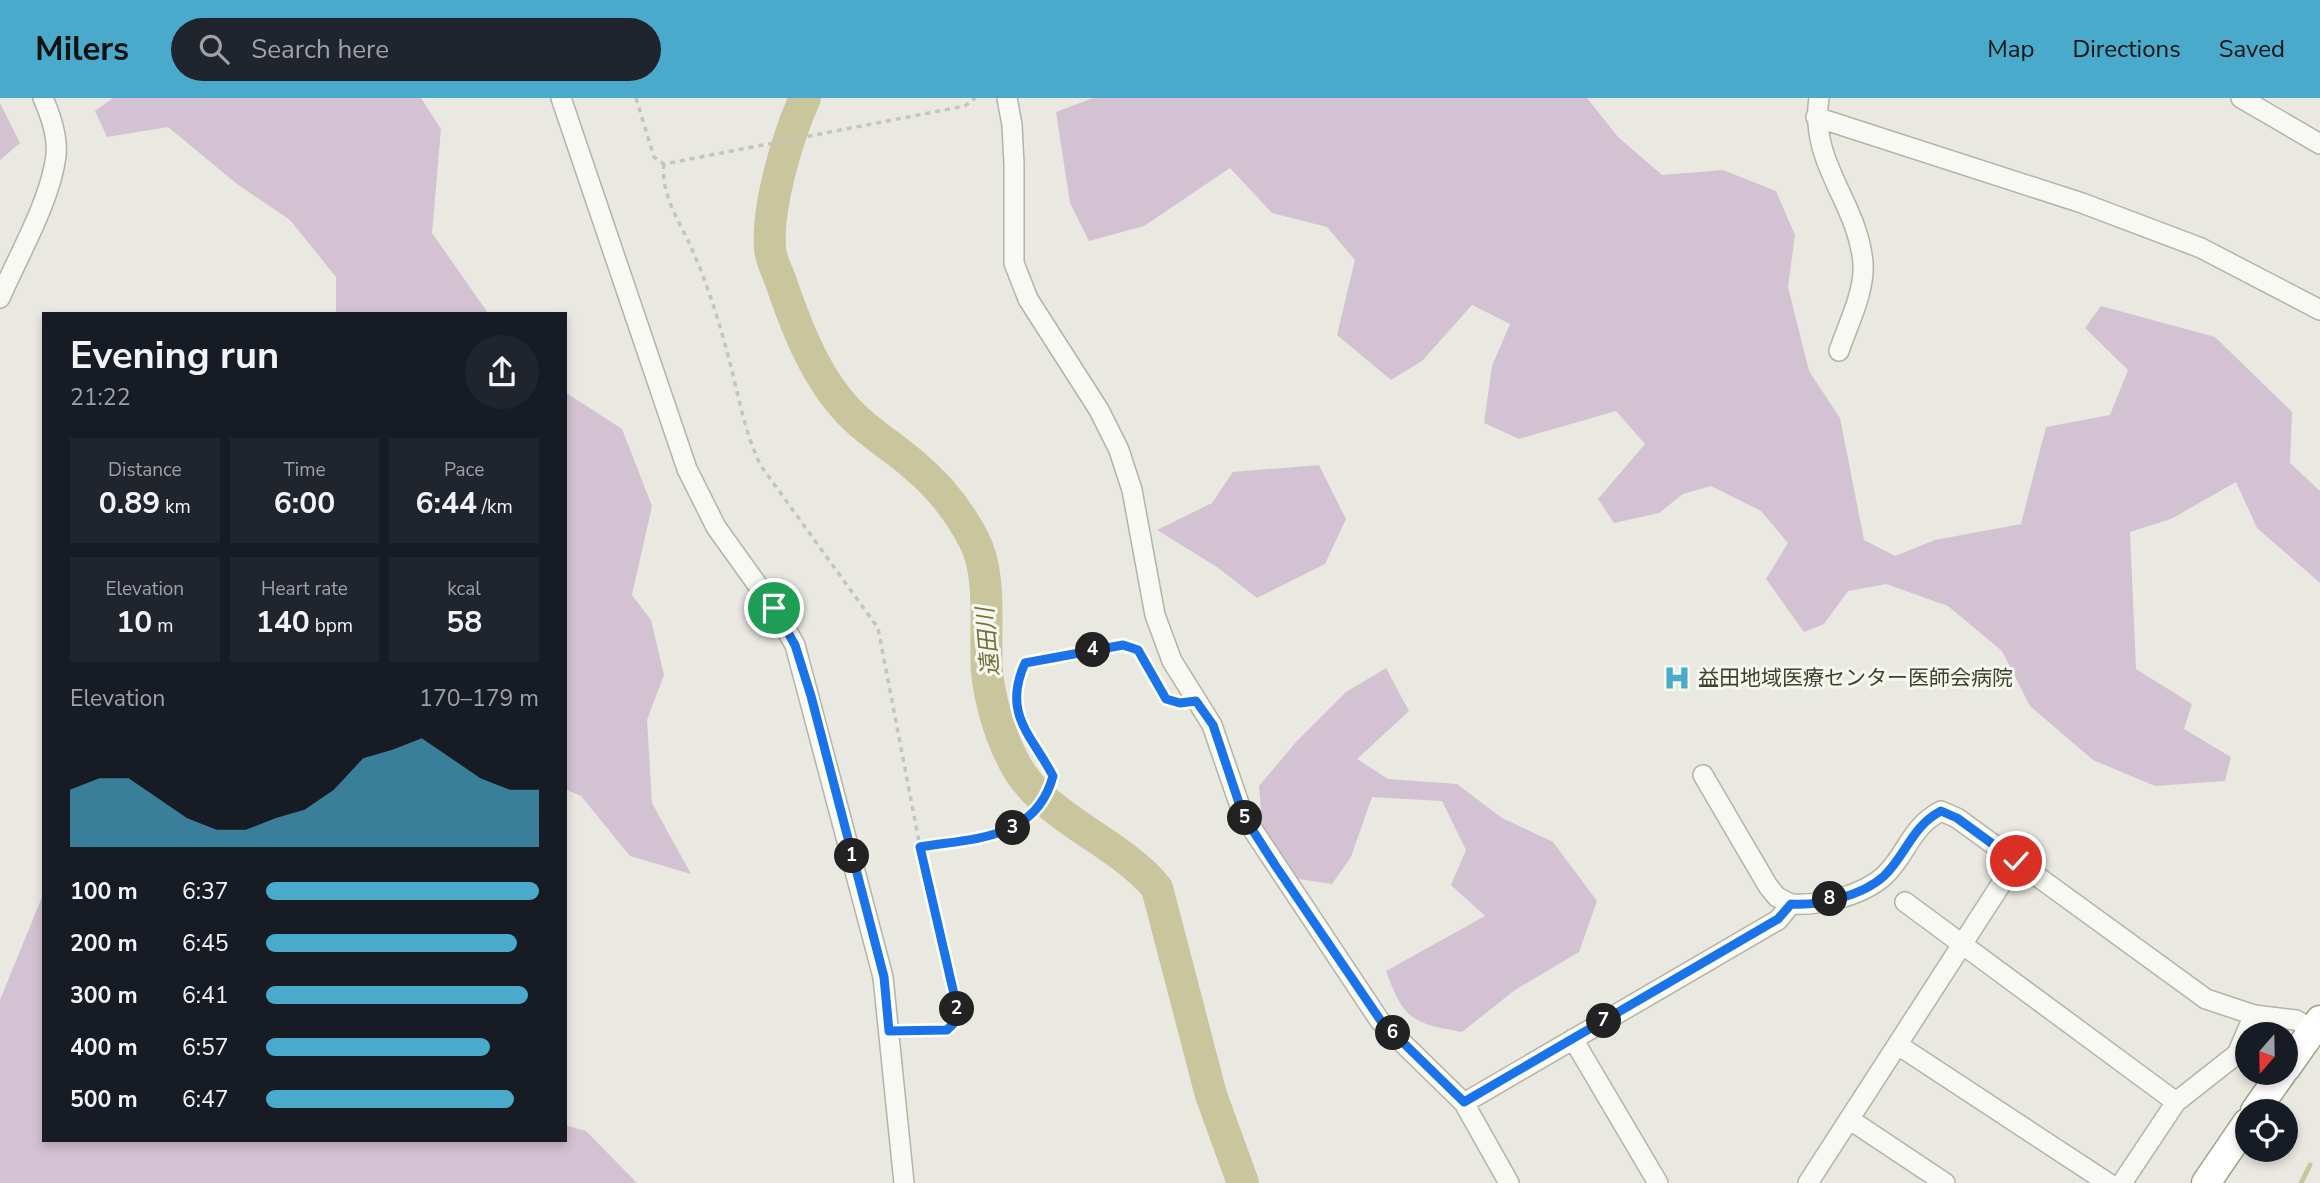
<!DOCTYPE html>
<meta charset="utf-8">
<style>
:root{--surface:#171b24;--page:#20242c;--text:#f1f3f6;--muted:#9ea1a6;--accent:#4aaacb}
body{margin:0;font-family:"Nunito Sans","Noto Sans JP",sans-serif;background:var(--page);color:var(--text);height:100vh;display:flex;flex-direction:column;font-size:26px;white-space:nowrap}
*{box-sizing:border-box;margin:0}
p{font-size:23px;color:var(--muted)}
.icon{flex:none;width:38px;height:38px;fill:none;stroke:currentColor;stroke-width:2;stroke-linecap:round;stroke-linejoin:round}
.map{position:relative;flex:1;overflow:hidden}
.details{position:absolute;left:42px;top:214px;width:525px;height:830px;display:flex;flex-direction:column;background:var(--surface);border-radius:0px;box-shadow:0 4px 10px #0003}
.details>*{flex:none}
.needle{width:46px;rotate:200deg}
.controls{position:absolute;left:2235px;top:924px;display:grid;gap:14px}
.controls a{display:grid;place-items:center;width:63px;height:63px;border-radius:50%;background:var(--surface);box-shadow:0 4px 10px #0003;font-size:35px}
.pin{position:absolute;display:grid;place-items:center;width:60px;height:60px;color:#fff;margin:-30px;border:4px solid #fff;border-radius:50%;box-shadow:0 2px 7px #0007}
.km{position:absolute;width:35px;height:35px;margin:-18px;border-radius:50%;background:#222;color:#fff;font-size:19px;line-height:35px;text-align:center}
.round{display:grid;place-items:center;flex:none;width:74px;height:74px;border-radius:37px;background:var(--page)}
.summary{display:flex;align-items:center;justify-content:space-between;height:119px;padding:0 28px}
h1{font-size:38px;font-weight:700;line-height:52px}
.metrics{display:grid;grid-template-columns:repeat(3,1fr);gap:10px;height:119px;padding:7px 28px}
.metrics div{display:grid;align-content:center;border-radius:0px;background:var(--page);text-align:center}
.metrics b{font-size:30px;font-weight:700}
.metrics small{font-size:19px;font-weight:400}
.metrics p{font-size:19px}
.chart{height:196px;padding:14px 28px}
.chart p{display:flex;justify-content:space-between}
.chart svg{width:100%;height:126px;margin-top:7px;fill:var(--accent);opacity:.7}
ul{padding:0 28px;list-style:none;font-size:23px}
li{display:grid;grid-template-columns:112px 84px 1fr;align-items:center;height:52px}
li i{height:18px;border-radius:9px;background:var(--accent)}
header{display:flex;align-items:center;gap:42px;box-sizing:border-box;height:98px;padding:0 35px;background:var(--accent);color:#111}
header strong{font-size:33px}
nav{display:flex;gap:38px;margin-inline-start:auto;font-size:24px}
.search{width:490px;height:63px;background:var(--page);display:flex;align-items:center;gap:18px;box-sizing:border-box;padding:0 24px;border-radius:38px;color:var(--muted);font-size:26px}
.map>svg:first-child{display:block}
</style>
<header>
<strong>Milers</strong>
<div class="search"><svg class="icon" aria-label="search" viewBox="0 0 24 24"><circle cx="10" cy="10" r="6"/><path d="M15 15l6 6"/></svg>Search here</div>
<nav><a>Map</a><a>Directions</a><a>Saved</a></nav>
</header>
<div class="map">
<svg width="2320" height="1085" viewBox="0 0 2320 1085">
<rect width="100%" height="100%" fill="#e9e9e1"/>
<!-- green -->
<path fill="#d3c2d1" d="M113,0h308l20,31 -9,104 56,80h-152v-36l-46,-57 -53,-36 -69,-57 -61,10 -12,-26z
M1093,0h494l31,39 44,38 61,-5 53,21 19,44 -7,52 21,84 31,47 24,122 31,16 40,-16 86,-16 25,-97 64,-12 18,-45 -43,-42 16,-22 114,31 77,75 -2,51 30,28v92l-63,-55 -21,-46 -65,37 -41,13 6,137 56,35 -8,25 47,28 -6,24 -70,5 -62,-26 -63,-54 -28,-55 -54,-45 -62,-22 -38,7 -24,33 -20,8 -38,-53 22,-36 -27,-32 -50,-25 -28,8 -24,19 -45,10 -16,-24 47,-55 -29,-33 -97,28 -35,-16 8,-57 18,-42 -38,-19 -50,56 -31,19 -54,-45 18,-75 -28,-33 -55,-14 -42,-45 -86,58 -55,15 -19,-38 -14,-91z
M0,5l20,40 -20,17z
M565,294l57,37 30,77 -20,89 19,25 13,55 -17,45 5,83 39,71 -61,-18 -49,-60 -16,-7z
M1319,367l27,54 -21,45 -68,34 -40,-31 -60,-37 55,-27 21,-31z
M1386,570l23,43 -52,48 31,20 69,5 45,34 51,24 44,59 -18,51 -64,38 -53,42c-50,-9 -58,-12 -76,-61l99,-55 -34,-31 15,-35 -24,-49 -70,-4 -21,60 -19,27 -40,-6 -30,-54 -3,-38 38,-45 49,-49z
M44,794v247h521v-14l21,6 51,52h-637v-183z"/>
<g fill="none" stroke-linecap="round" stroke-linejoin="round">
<!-- stream -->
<path stroke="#c9c59d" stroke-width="5" d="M2301,1085l9,-18"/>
<!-- river -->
<path stroke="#c9c59d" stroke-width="32" d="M805,0c-17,37 -38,108 -35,149 0,11 7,24 11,35 16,47 36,99 72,134 19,19 42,32 62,50 24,20 45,47 59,74 19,37 10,91 13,132 3,28 12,61 25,86 27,59 105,81 145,130l54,207 32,88"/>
<!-- minor casing -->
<g stroke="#b3b3a6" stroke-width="22">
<path id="minor" d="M561,0l126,371 29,58 58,81 21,37 88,332 21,206
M1007,0l5,27 2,39v99l14,36 71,111 20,40 13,40 23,125 17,46 40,64 31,90 137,206 84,82 45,80
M1819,0c-10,66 39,104 44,165 2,29 -15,61 -24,88
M2241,0l79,46
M1816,19l266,86 119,45 119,62
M0,200c18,-42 50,-96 56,-142 2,-20 -5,-40 -13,-58
M1905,804l271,200
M1791,806c28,2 71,-8 93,-28 23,-21 26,-49 57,-65l16,7 249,181 48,16 42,5 16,9
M1573,941l85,144
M1898,947l210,138
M1464,1005l314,-183 13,-16 -14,-7 -9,-11 -65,-111
M1849,1021l96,64
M1808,1085l208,-322
M2122,1085l54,-81 61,-48 17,-39"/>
</g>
<!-- highway casing -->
<g stroke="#9fa089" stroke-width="31">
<path id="highway" d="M2286,970l34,-48
M2255,1013l27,-38
M2206,1085l41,-60"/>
</g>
<!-- path -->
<path stroke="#c4c5bb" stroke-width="3.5" stroke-dasharray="5 5" stroke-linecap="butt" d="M636,0l18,59 10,7 301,-58 10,-8
M664,66c-4,28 15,57 26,81 17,37 30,79 40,118 9,35 15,71 31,103l117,162 42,219
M905,933l42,-1 8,-8 2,-15 -37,-160c54,-9 116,-7 133,-71 -22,-42 -51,-63 -28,-113l98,-18 15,5 28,49 11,3"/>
<!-- minor -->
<use href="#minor" stroke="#f8f8f4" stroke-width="19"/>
<!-- highway -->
<use href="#highway" stroke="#fff" stroke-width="28"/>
</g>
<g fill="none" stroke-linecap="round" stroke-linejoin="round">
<!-- route casing -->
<g stroke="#fff" stroke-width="14">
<path id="route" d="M774,510l21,37 16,51 73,281 5,54 58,-1 8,-8 2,-15 -37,-160c54,-9 116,-7 133,-71 -22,-42 -51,-62 -28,-113l98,-18 15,5 28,49 14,4 16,-2 17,24 30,90 32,50 106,156 83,81 314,-183 13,-15c28,2 71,-8 93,-28 22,-21 28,-50 57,-65l16,7 59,43"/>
</g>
<!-- route -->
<use href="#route" stroke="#1a73e8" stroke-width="9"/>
</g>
<!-- icons -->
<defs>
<g id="hospital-bare" transform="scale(2.1)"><path d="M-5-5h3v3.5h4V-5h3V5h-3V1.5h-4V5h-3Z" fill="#4aaacb" stroke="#f7f7f1" stroke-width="2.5" paint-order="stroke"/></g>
</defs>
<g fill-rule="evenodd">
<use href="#hospital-bare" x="1677" y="580"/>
</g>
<g text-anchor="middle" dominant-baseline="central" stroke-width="6" stroke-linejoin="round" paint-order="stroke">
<!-- poi labels -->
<g font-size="21" fill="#40412a" stroke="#f7f7f1" text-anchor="start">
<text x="1698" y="580">益田地域医療センター医師会病院</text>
</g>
<!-- water labels -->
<g font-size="23" font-style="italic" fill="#747135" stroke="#f7f7f1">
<text transform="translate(988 544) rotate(-95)">遠田川</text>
</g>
</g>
</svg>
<div class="controls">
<a><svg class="needle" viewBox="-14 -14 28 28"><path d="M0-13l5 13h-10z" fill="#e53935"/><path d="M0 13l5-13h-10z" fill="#9ea1a6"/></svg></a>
<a><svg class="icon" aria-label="locate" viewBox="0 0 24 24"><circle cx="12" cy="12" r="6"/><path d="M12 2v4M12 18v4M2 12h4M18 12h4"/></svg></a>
</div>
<div class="pin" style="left:774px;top:510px;background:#1e9e55"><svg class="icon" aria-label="arrive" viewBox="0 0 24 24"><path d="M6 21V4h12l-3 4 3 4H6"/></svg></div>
<div class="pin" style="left:2016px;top:763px;background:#d93025"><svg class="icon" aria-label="check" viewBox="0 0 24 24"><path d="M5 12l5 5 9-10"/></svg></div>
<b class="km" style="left:852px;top:758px">1</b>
<b class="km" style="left:957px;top:911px">2</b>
<b class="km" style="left:1013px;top:730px">3</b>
<b class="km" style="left:1093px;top:552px">4</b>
<b class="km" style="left:1245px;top:720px">5</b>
<b class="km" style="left:1393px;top:935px">6</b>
<b class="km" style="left:1604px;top:923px">7</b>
<b class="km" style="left:1830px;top:801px">8</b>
<section class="details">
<div class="summary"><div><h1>Evening run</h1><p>21:22</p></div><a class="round"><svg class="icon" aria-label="share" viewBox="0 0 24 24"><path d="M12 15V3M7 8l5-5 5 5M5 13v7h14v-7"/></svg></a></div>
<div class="metrics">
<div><p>Distance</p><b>0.89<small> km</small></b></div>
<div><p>Time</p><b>6:00</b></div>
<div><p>Pace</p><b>6:44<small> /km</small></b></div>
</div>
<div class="metrics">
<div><p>Elevation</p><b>10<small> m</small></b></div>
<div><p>Heart rate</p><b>140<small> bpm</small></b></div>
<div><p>kcal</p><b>58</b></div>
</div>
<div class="chart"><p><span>Elevation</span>170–179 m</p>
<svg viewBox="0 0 160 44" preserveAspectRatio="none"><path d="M0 44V24L10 20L20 20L30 27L40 34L50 38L60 38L70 34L80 31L90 24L100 13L110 10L120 6L130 13L140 20L150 24L160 24V44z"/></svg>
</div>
<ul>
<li><b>100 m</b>6:37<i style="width:100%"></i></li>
<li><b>200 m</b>6:45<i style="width:92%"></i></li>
<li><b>300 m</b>6:41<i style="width:96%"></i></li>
<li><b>400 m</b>6:57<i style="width:82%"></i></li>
<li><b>500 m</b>6:47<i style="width:91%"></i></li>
</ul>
</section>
</div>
